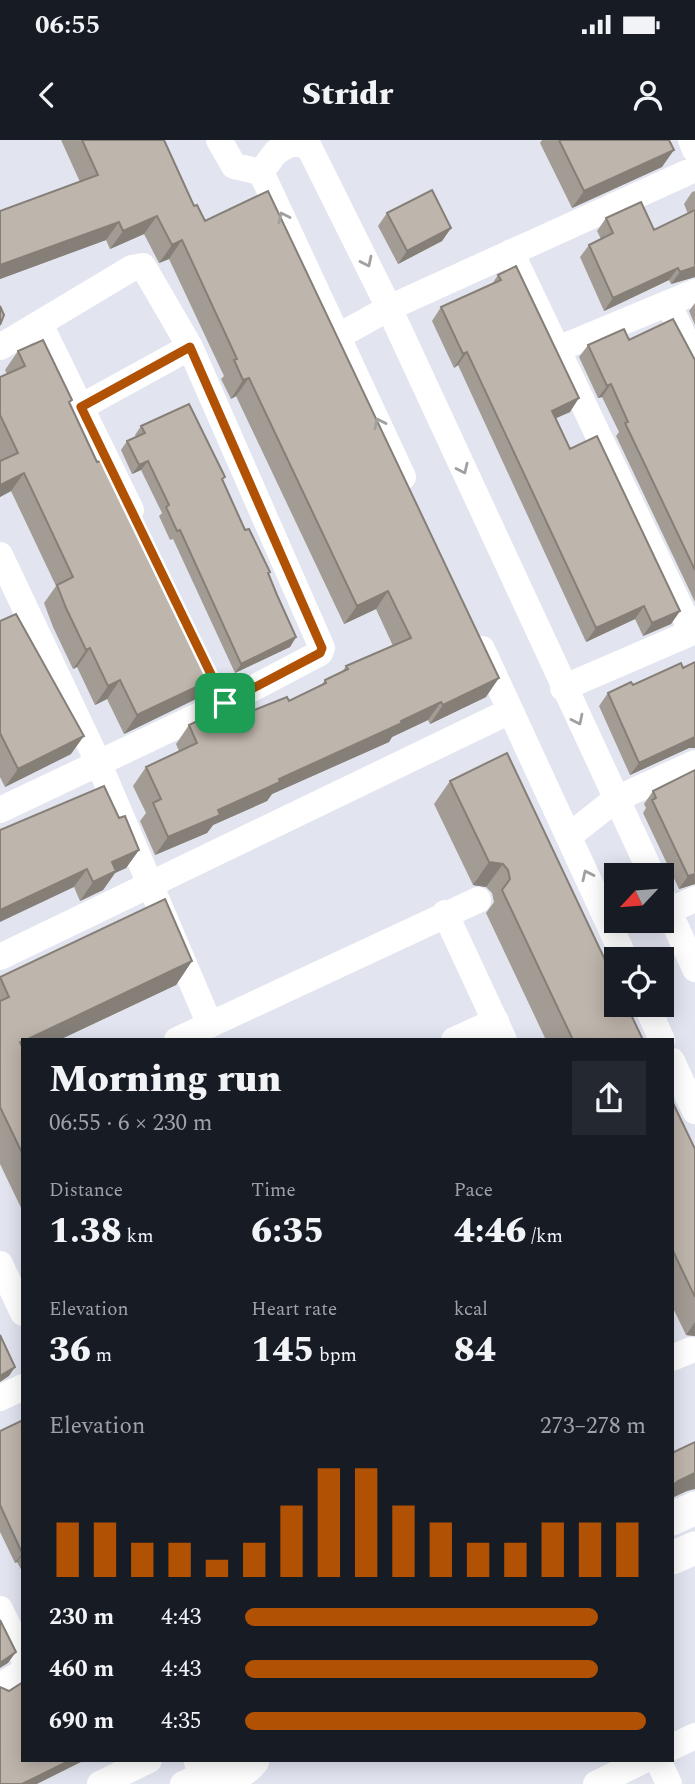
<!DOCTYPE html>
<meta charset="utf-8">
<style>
:root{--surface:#171b24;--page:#242831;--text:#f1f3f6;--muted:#9ea1a6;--accent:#b15104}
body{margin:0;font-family:Spectral,serif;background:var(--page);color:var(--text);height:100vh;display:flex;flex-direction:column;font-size:26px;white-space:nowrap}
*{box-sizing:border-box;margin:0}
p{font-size:23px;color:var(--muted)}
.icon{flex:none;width:38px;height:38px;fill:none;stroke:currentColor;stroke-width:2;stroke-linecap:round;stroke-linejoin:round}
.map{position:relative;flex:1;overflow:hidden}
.panel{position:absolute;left:21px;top:898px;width:653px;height:724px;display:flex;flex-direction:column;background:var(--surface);border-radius:0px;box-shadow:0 4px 18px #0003}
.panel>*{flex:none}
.needle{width:46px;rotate:244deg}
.buttons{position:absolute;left:604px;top:723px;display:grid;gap:14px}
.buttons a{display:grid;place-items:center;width:70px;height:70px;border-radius:0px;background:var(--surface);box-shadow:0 4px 18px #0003;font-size:35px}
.pin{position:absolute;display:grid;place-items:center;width:60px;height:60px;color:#fff;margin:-30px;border-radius:14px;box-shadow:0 4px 10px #0006}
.round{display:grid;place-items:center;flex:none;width:74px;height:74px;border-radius:0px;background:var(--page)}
.summary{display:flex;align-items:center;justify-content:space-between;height:119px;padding:0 28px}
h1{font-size:38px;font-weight:800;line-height:52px}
.stats{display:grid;grid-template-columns:repeat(3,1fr);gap:10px;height:119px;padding:7px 28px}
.stats div{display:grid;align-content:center}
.stats b{font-size:35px;font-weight:800}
.stats small{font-size:19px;font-weight:400}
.stats p{font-size:19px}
.chart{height:196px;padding:14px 28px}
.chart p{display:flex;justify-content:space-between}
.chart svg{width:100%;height:126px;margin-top:7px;stroke:var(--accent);stroke-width:6}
ul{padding:0 28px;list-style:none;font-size:23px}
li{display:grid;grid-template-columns:112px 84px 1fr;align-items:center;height:52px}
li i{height:18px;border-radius:9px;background:var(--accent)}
.status{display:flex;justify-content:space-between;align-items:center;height:49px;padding:0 35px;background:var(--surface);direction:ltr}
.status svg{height:19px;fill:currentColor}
header{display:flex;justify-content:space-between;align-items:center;height:91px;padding:0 28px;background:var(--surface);font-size:32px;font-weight:800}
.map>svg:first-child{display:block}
</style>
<div class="status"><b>06:55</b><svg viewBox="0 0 49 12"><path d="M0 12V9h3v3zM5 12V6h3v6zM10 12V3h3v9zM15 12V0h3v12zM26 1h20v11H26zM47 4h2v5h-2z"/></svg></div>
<header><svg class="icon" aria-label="back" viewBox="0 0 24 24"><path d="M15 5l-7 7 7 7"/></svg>Stridr<svg class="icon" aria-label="person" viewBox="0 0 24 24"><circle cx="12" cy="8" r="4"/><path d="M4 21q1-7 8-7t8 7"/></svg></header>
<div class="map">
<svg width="695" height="1644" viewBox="0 0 695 1644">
<rect width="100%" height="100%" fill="#e2e5f0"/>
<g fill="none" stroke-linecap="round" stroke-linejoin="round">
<!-- minor -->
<path stroke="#fff" stroke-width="26" d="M219,0l15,26 27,6
M691,0l4,10
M261,32l142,305
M261,32l15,-20 17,-10 16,5 80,161 263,567
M511,112l181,380
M668,163l27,57
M40,184l91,186
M339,196l50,-28 306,-139
M0,207l132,-79 11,-2 47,81 132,301 -2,5 -95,50 -225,107
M558,209l137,-57
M81,267l109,-60
M0,415l98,207 112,263
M482,509l143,310
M563,548l132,-57
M569,696l47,-37 79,-36
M662,756l33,73
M669,771l26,-12
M445,773l59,127
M0,817l510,-246
M646,864l16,36
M177,900l301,-140
M454,900l42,-19
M672,921l23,50
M0,1124l23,49
M672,1218l19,-8
M0,1258l23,-11
M0,1469l23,48
M0,1546l23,-14
M672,1607l23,-11
M658,1620l11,24
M100,1644l49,-24
M183,1644l28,-13
M596,1644l48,-24"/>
<!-- tertiary -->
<path stroke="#fff" stroke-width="33" d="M672,1379l23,-11
M672,1418l23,-10
M200,1620c15,19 38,19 53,0"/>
</g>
<!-- wall -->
<path fill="#a39c94" d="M61,0h103l30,66 11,15 281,476 -56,27 -2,-4 -36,17 -3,5 -117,52 -5,7 -54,24 -6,8 -52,22 -15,-34 6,-8 -13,-27 13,-19 33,-16 -3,-7 13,-19 43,-6 57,-18 32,-15 4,-6 17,-8 4,-6 47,-20 -17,-37 -32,15 -108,-228 -5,3 -10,-20 3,-3 -55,-117 -10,4 -15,-29 -34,15 -4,-9 -106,39v-68l80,-29z
M542,0h127l-7,27 -90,41 -32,-65z
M695,51v86l-24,7 -2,-4 -65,31 -24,-54 9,-12 12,-6 -4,-8 9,-13 48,12 34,-16 -4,-10 8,-12z
M387,73l64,15 -9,13 -44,23 -20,-38z
M498,135l72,137 -14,6 14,31 110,162 -9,13 -28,12 -8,-17 -49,23 -128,-277 -4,3 -22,-47 9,-14 51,-23z
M695,163v22l-6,-14z
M629,200l66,20v242l-79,-166 3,-4 -17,-35 -4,1 -19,-41 9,-12z
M18,211l52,53 130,293 -76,37 -17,-35 -12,6 -18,-38 -4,2 -20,-42 -9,-24 12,-17 -45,-95 -11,6v-119l7,-4 -2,-4z
M141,286l81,54 23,50 25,42 -1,2 8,21 19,42 -6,10 -55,26 -62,-134 -3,1 -11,-24 3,-3 -21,-43 -9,4 -11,-24 6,-9 9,-4 -1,-2z
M0,481l71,133 -66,33 -5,-10z
M683,528l6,80 -59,27 -31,-69 9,-13z
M450,641l193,259h-97l-60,-127 8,-11 -2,-9 -6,-6 -13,-2 -39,-81z
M653,651l42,93 -16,5 -36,-76 3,-5 -2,-4z
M119,678l20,32 -13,18 -11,5 -12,17 -23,11 -6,-14z
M192,821l-16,24 -117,55h-36v172l-23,-48v-187z
M672,961l23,48v187l-9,-1 -14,-29z
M23,1280v153l-6,-11 -2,1 -15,-31v-101z"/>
<!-- shaded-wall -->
<path fill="#857f78" d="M674,10l-12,17 -90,41 12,-17z
M157,76l-13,18 -34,15 13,-18z
M119,82l-13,18 -106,39v-14z
M451,88l-9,13 -44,23 9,-13z
M182,100l-13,19 -10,4 13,-18z
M695,127v10l-24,7 9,-12z
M678,128l-9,12 -65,31 9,-13z
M467,212l-9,13 -4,3 9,-14z
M249,238l-13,18 -5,3 12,-19z
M611,244l-9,13 -4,1 9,-12z
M579,258l-9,14 -27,12 9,-13z
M148,321l-7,9 -9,4 7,-9z
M24,333l-13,18 -11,6v-12z
M388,451l-12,18 -32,15 13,-18z
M644,466l-9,13 -49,23 10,-14z
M680,471l-9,13 -28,12 9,-13z
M296,497l-6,10 -55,26 6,-9z
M90,508l-13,19 -4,2 13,-19z
M499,538l-13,19 -56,27 13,-19z
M213,539l-13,18 -76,37 13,-19z
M120,540l-13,19 -12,6 13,-19z
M441,562l-13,18 -36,17 -3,5 -117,52 -5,7 -54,24 -6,8 -52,22 13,-18 50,-27 61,-31z
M84,596l-13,18 -66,33 13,-18z
M695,597v11h-6l-59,27 9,-12z
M139,710l-13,18 -11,5 -12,17 -23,11 13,-19 19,-20z
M489,722l14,2 -17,23 -13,-2z
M87,729l-13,18 -74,35v-12z
M695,734v10l-16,5 9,-13z
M192,821l-16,24 -117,55h-33z
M695,1182v14l-9,-1z
M15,1227l-6,9 -9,6v-6z
M695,1333v16l-8,2 -15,7v-12l6,-5z
M23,1412v2l-6,8 -2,1z
M16,1512l-8,11 -8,5v-5z
M71,1620h14l-48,24h-15z"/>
<!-- building -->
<path fill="#beb5ac" stroke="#857f78" stroke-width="2" d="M82,0h82l30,66 3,-1 8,16 63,-30 231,487 -56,27 -2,-3 -40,19 1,2 -123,56 1,3 -62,28 2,5 -52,22 -15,-34 8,-4 -15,-32 51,-24 -8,-18 38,-18 5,12 55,-22 2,4 37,-18 -1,-3 23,-11 -2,-3 65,-28 -23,-47 -31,15 -108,-228 -6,2 -9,-20 3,-1 -55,-119 -10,5 -15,-29 -34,15 -4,-9 -119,43v-54l98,-36z
M559,0h110l5,10 -90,41z
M432,50l19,38 -44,23 -20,-38z
M641,62l13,28 41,-20v57l-15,5 -2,-4 -65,30 -24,-53 24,-12 -7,-15z
M516,126l63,132 -27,13 18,38 27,-13 83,175 -28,12 -8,-17 -48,22 -129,-276 -4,2 -22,-47 60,-27 -3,-5z
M0,166l4,9 -4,10z
M673,179l22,41v210l-70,-147 3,-1 -17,-38 -4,2 -19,-41 36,-16 5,11z
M43,200l29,60 -3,2 28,60 4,-1 10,20 8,-4 94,202 -76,36 -17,-35 -12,6 -18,-38 -4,2 -20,-42 -9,-23 16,-8 -49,-104 -24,12v-24l18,-8 -18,-38v-38l25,-11 -7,-15z
M189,264l36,73 -3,2 23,51 4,-1 21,43 -2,1 9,22 19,42 -55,27 -61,-134 -3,1 -11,-24 3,-2 -21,-44 -9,4 -12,-24 18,-8 -4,-7z
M16,474l68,122 -66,33 -18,-36v-112z
M695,522v75l-56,26 -31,-70 23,-11 2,3 48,-22 2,5z
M507,613l109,230v21h10l17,36h-70l-71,-150 8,-11 -2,-9 -5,-6 -14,-2 -39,-81z
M695,630v104l-7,2 -36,-76 4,-2 -3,-7z
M104,646l15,32 6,-2 14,34 -27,12 4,9 -23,11 -6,-13 -87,41v-80z
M165,759l27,62 -166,79h-3v1l-3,1 3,7v106l-23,-48v-106l9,-4 -9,-20z
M672,961l23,48v148l-23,-48z
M0,1195l15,32 -15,9z
M23,1280v132l-1,1 -22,-48v-74z
M695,1302v31l-17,8 -6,5v-33z
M0,1480l16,32 -16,11z
M23,1542v78h48l-49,24h-22v-97l9,4z"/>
<!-- one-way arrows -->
<defs><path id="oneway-chevron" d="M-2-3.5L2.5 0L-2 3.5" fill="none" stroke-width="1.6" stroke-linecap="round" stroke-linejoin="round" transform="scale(1.75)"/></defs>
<g stroke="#a0a0a1">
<use href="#oneway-chevron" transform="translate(283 77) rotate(-115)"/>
<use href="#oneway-chevron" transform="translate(367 122) rotate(64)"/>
<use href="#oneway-chevron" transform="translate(379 283) rotate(-115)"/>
<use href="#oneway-chevron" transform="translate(463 329) rotate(65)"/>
<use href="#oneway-chevron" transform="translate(578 580) rotate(64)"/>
<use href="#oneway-chevron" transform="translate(587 735) rotate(-115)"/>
</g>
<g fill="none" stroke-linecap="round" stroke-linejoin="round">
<!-- route casing -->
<g stroke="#fff" stroke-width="14">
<path id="route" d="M190,207l132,301 -2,5 -95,50 -144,-296z"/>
</g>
<!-- route -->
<use href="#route" stroke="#b15104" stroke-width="9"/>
</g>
</svg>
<div class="buttons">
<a><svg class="needle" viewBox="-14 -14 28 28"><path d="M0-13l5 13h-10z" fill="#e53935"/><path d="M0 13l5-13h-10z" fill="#9ea1a6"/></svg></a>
<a><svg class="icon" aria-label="locate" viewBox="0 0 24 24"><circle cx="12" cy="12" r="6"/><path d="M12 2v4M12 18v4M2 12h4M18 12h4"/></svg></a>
</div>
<div class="pin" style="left:225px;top:563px;background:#1e9e55"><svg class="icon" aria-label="arrive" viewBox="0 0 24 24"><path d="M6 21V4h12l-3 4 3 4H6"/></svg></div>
<section class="panel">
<div class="summary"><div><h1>Morning run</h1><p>06:55 · 6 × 230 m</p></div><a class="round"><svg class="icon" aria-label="share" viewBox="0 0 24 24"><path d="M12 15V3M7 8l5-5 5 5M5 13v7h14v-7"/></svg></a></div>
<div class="stats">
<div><p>Distance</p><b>1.38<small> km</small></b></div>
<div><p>Time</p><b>6:35</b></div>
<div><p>Pace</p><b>4:46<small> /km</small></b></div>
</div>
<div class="stats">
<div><p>Elevation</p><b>36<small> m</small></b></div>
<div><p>Heart rate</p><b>145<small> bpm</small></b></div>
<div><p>kcal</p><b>84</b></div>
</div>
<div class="chart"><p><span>Elevation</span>273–278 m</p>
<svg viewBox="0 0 160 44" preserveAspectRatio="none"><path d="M5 44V25M15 44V25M25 44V32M35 44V32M45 44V38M55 44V32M65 44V19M75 44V6M85 44V6M95 44V19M105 44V25M115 44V32M125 44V32M135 44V25M145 44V25M155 44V25"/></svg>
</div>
<ul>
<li><b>230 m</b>4:43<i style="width:88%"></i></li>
<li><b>460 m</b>4:43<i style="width:88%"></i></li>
<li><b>690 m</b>4:35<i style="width:100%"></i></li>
</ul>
</section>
</div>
